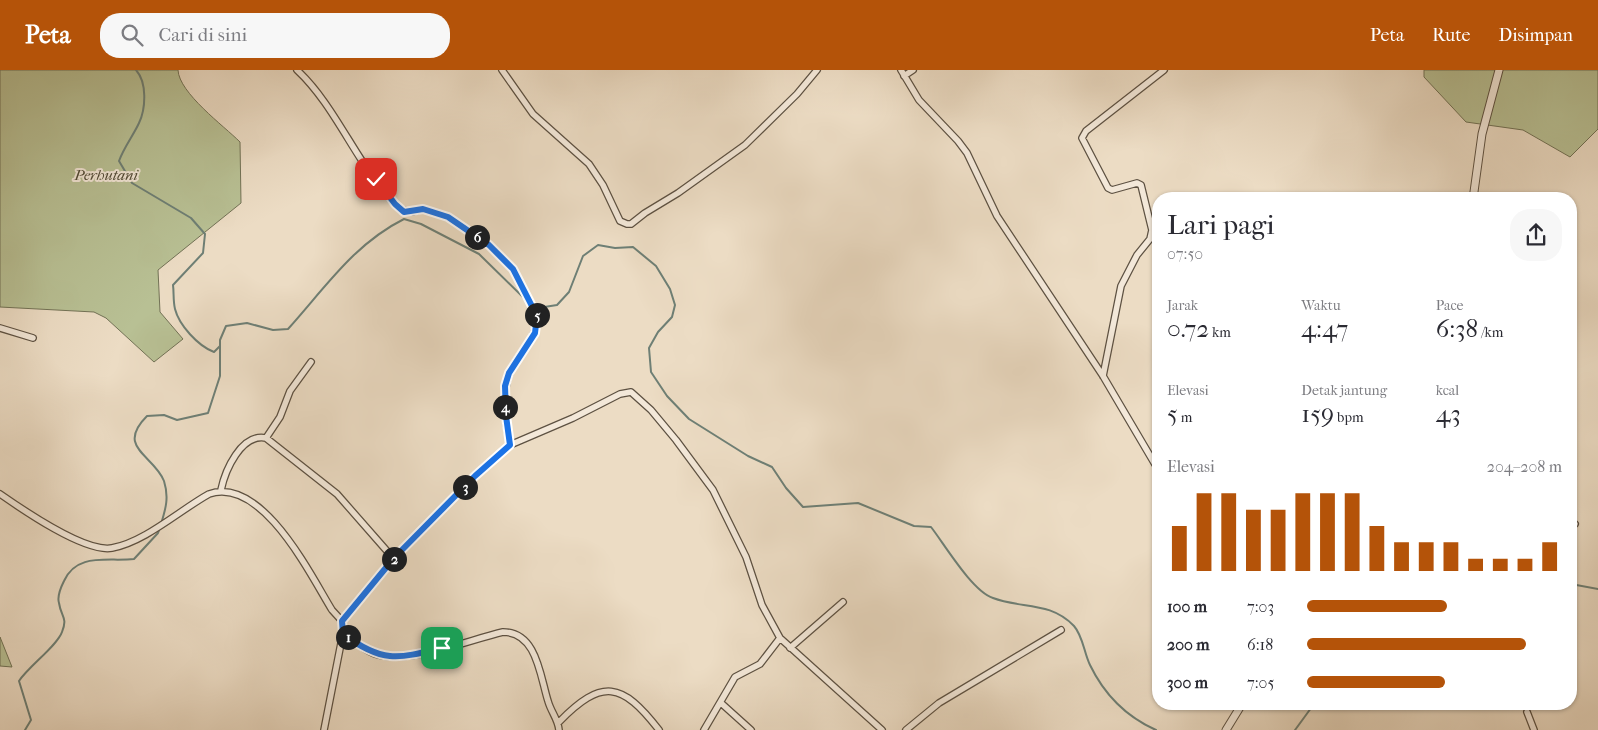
<!DOCTYPE html>
<html lang="id">
<meta charset="utf-8">
<style>
:root{--surface:#fff;--page:#f7f7f7;--text:#2b2b33;--muted:#7c7c81;--accent:#b45309}
body{margin:0;font-family:"IM FELL French Canon",serif;background:var(--page);color:var(--text);height:100vh;display:flex;flex-direction:column;font-size:19px;white-space:nowrap}
*{box-sizing:border-box;margin:0}
p{font-size:16px;color:var(--muted)}
.icon{flex:none;width:28px;height:28px;fill:none;stroke:currentColor;stroke-width:2;stroke-linecap:round;stroke-linejoin:round}
.map{position:relative;flex:1;overflow:hidden}
.sheet{position:absolute;left:1152px;top:122px;width:425px;height:518px;display:flex;flex-direction:column;background:var(--surface);border-radius:20px;box-shadow:0 1px 4px #0004}
.sheet>*{flex:none}
.pin{position:absolute;display:grid;place-items:center;width:42px;height:42px;color:#fff;margin:-21px;border-radius:10px;box-shadow:0 2px 8px #0006}
.km{position:absolute;width:25px;height:25px;margin:-12px;border-radius:50%;background:#222;color:#fff;font-size:14px;line-height:25px;text-align:center}
.round{display:grid;place-items:center;flex:none;width:52px;height:52px;border-radius:20px;background:var(--page)}
.overview{display:flex;align-items:center;justify-content:space-between;height:85px;padding:0 15px}
h1{font-size:28px;font-weight:600;line-height:38px}
.metrics{display:grid;grid-template-columns:repeat(3,1fr);gap:8px;height:85px;padding:5px 15px}
.metrics div{display:grid;align-content:center}
.metrics b{font-size:25px;font-weight:600}
.metrics small{font-size:14px;font-weight:400}
.metrics p{font-size:14px}
.chart{height:140px;padding:10px 15px}
.chart p{display:flex;justify-content:space-between}
.chart svg{width:100%;height:90px;margin-top:5px;stroke:var(--accent);stroke-width:6}
ul{padding:0 15px;list-style:none;font-size:16px}
li{display:grid;grid-template-columns:80px 60px 1fr;align-items:center;height:38px}
li i{height:12px;border-radius:6px;background:var(--accent)}
header{display:flex;align-items:center;gap:30px;box-sizing:border-box;height:70px;padding:0 25px;background:var(--accent);color:#fff}
header strong{font-size:24px}
nav{display:flex;gap:28px;margin-inline-start:auto;font-size:18px}
.search{width:350px;height:45px;background:var(--page);display:flex;align-items:center;gap:12px;box-sizing:border-box;padding:0 18px;border-radius:20px;color:var(--muted);font-size:19px}
.map>svg:first-child{display:block}
</style>
<header>
<strong>Peta</strong>
<div class="search"><svg class="icon" aria-label="search" viewBox="0 0 24 24"><circle cx="10" cy="10" r="6"/><path d="M15 15l6 6"/></svg>Cari di sini</div>
<nav><a>Peta</a><a>Rute</a><a>Disimpan</a></nav>
</header>
<div class="map">
<svg width="1598" height="660" viewBox="0 0 1598 660">
<rect width="100%" height="100%" fill="#ecdcc4"/>
<filter id="stains"><feTurbulence type="fractalNoise" baseFrequency=".004" numOctaves="4"/><feColorMatrix values="0 0 0 0 .2 0 0 0 0 .09 0 0 0 0 .02 0 0 0 .5 -.17"/></filter>
<radialGradient id="worn" r=".72"><stop offset=".6" stop-color="#630" stop-opacity="0"/><stop offset="1" stop-color="#630" stop-opacity=".3"/></radialGradient>
<!-- green -->
<path fill="#b8c094" stroke="#727256" d="M0,0h178c1,23 46,56 62,72l1,61 -83,67 2,42 23,27 -29,23 -48,-44 -12,-6 -94,-5z
M1424,0h174v59l-28,28 -47,-27 -57,-8 -42,-45z
M0,567l12,30 -12,-1z"/>
<g fill="none" stroke-linecap="round" stroke-linejoin="round">
<!-- stream -->
<path stroke="#6e7f75" stroke-width="2" d="M136,0c11,12 10,38 3,53 -6,13 -15,24 -20,38l13,22 59,35 14,16 -2,19 -30,32c1,7 0,16 2,24 4,16 23,37 39,43l6,-6
M535,236l3,2 19,-3 12,-13 14,-36 15,-11 17,3 18,-1 23,19 14,23 5,16 -3,12 -14,15 -9,16 2,24 16,24 22,23 59,37 24,11 14,21 17,19 55,-4 56,23 17,1c14,18 41,64 62,71 29,11 57,3 81,28 9,10 10,27 16,39 14,29 37,52 66,65
M161,454c5,-16 8,-27 3,-43 -10,-26 -49,-33 -17,-65l17,-1 13,5 31,-7 12,-37v-36l6,-14 21,-3 26,7 15,-1c37,-41 66,-85 116,-110l17,5 58,30 48,47
M1571,514l27,5
M25,660l6,-10 -12,-39c10,-15 38,-35 43,-49 6,-15 -1,-15 -3,-29 -2,-6 2,-16 5,-22 13,-29 44,-19 70,-22l24,-26 2,-5
M1295,660l19,-26"/>
<!-- minor casing -->
<g stroke="#5d5142" stroke-width="8">
<path id="minor" d="M297,0c41,38 62,101 104,140l11,2 11,-3 25,8 41,28 24,24 24,47c1,24 -21,38 -28,59 -8,22 -3,48 1,70
M502,0l31,44 56,50 14,21 17,36 7,3h4l14,-11 33,-20 67,-48 52,-51 20,-24
M901,0l18,30 39,41 9,12 30,63 106,160 56,95
M904,6l9,-6
M0,258l33,10
M1103,306l18,-90 16,-31 13,-16 2,-9 -11,-45 -4,-2 -25,7 -4,-2 -26,-50 4,-7 78,-61
M266,368l14,-21 10,-26 21,-29
M221,420c4,-19 20,-57 45,-52l71,56 57,65
M0,424c23,16 85,59 112,54 33,-6 68,-38 97,-54 53,-18 101,80 123,116l10,11 52,-62 81,-83 35,-31 63,-27 47,-24 11,-2 20,18 25,30 37,50 33,67 16,48 18,33 102,92
M1571,451l4,3
M343,563c10,8 21,17 32,21 34,11 93,-14 128,-22 34,0 37,44 45,69 3,11 10,18 11,29
M790,578l53,-46
M721,633l30,27
M1527,642l7,18
M559,652c43,-44 63,-40 100,8
M324,660l19,-97 -1,-12
M704,660l31,-53 25,-13 20,-26
M906,660l33,-27 122,-73"/>
</g>
<!-- tertiary casing -->
<g stroke="#5d5142" stroke-width="9">
<path id="tertiary" d="M1473,129l9,-65 17,-64
M1226,660l16,-26"/>
</g>
<!-- minor -->
<use href="#minor" stroke="#f3e8d9" stroke-width="5.5"/>
<!-- tertiary -->
<use href="#tertiary" stroke="#f3e8d9" stroke-width="7"/>
</g>
<g fill="none" stroke-linecap="round" stroke-linejoin="round">
<!-- route casing -->
<g stroke="#fff" stroke-width="10">
<path id="route" d="M376,109l19,25 9,8 19,-3 25,8 41,28 24,24 24,47 -2,17 -26,40 -4,13 1,30 4,29 -35,31 -81,82 -52,63 1,13c39,29 54,25 99,14"/>
</g>
<!-- route -->
<use href="#route" stroke="#1a73e8" stroke-width="6"/>
</g>
<g text-anchor="middle" dominant-baseline="central" stroke-width="4" stroke-linejoin="round" paint-order="stroke">
<!-- park labels -->
<g font-size="15" font-style="italic" fill="#504a36" stroke="#f3e8d9">
<text x="106" y="105">Perhutani</text>
</g>
</g>
<rect width="100%" height="100%" filter="url(#stains)"/>
<rect width="100%" height="100%" fill="url(#worn)"/>
</svg>
<div class="pin" style="left:442px;top:578px;background:#1e9e55"><svg class="icon" aria-label="arrive" viewBox="0 0 24 24"><path d="M6 21V4h12l-3 4 3 4H6"/></svg></div>
<div class="pin" style="left:376px;top:109px;background:#d93025"><svg class="icon" aria-label="check" viewBox="0 0 24 24"><path d="M5 12l5 5 9-10"/></svg></div>
<b class="km" style="left:348px;top:567px">1</b>
<b class="km" style="left:394px;top:489px">2</b>
<b class="km" style="left:465px;top:417px">3</b>
<b class="km" style="left:505px;top:337px">4</b>
<b class="km" style="left:537px;top:245px">5</b>
<b class="km" style="left:477px;top:167px">6</b>
<section class="sheet">
<div class="overview"><div><h1>Lari pagi</h1><p>07:50</p></div><a class="round"><svg class="icon" aria-label="share" viewBox="0 0 24 24"><path d="M12 15V3M7 8l5-5 5 5M5 13v7h14v-7"/></svg></a></div>
<div class="metrics">
<div><p>Jarak</p><b>0.72<small> km</small></b></div>
<div><p>Waktu</p><b>4:47</b></div>
<div><p>Pace</p><b>6:38<small> /km</small></b></div>
</div>
<div class="metrics">
<div><p>Elevasi</p><b>5<small> m</small></b></div>
<div><p>Detak jantung</p><b>159<small> bpm</small></b></div>
<div><p>kcal</p><b>43</b></div>
</div>
<div class="chart"><p><span>Elevasi</span>204–208 m</p>
<svg viewBox="0 0 160 44" preserveAspectRatio="none"><path d="M5 44V22M15 44V6M25 44V6M35 44V14M45 44V14M55 44V6M65 44V6M75 44V6M85 44V22M95 44V30M105 44V30M115 44V30M125 44V38M135 44V38M145 44V38M155 44V30"/></svg>
</div>
<ul>
<li><b>100 m</b>7:03<i style="width:55%"></i></li>
<li><b>200 m</b>6:18<i style="width:86%"></i></li>
<li><b>300 m</b>7:05<i style="width:54%"></i></li>
</ul>
</section>
</div>
